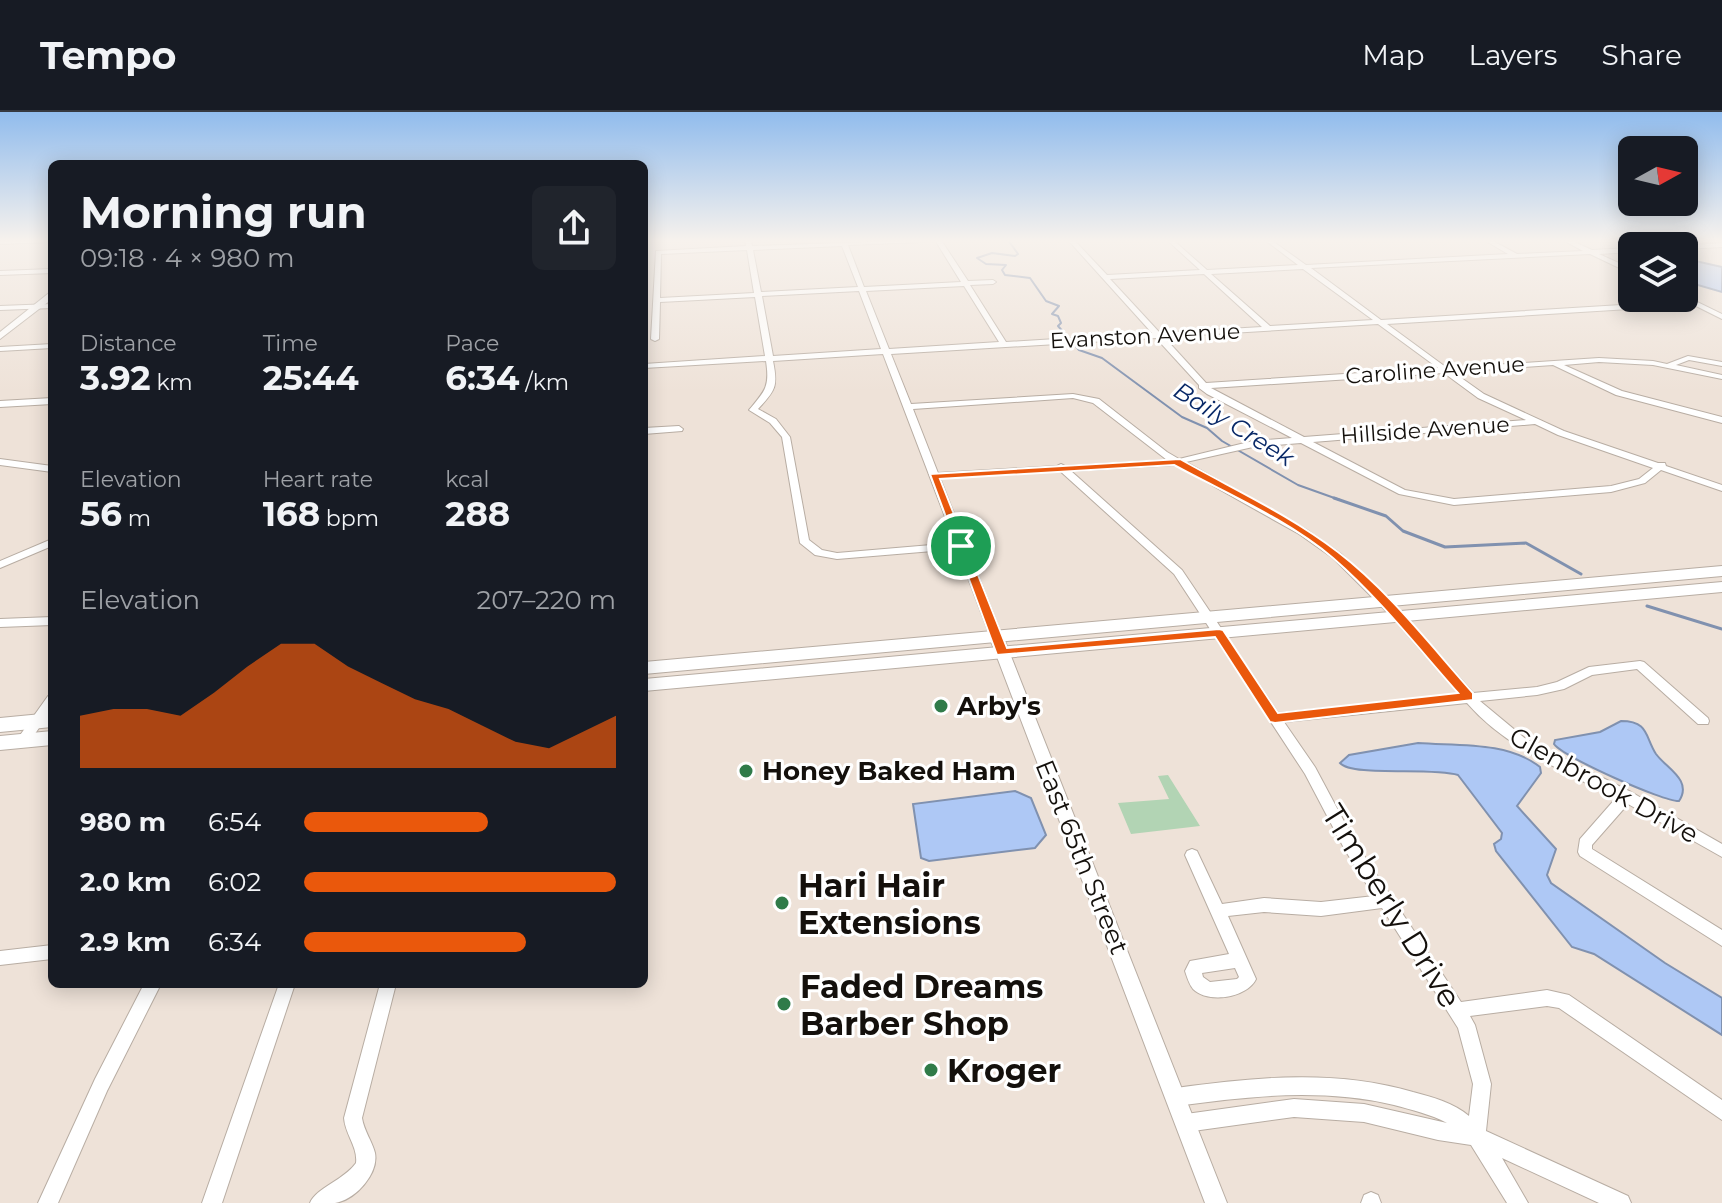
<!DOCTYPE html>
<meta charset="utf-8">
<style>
:root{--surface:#171b24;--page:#20242c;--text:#f1f3f6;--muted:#9ea1a6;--line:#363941;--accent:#ea580c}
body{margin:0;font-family:Montserrat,sans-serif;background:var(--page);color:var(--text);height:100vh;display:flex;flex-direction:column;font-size:30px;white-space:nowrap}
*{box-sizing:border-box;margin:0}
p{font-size:26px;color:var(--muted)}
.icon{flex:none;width:44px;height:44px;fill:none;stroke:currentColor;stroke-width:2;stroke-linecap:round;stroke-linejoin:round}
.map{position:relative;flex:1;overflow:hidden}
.panel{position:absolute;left:48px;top:48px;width:600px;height:828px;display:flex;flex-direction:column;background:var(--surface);border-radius:12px;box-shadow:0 4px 20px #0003}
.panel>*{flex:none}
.needle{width:52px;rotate:82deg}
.tools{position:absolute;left:1618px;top:24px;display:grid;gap:16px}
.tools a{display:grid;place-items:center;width:80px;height:80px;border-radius:12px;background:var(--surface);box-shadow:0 4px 20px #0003;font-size:40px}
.pin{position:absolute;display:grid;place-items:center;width:68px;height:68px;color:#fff;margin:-34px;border:4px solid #fff;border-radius:50%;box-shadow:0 2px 8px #0007}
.round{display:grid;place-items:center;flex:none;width:84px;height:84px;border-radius:12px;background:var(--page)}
.headline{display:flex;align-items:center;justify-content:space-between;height:136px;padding:0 32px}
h1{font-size:44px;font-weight:700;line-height:60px}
.figures{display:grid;grid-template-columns:repeat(3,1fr);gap:12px;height:136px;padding:8px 32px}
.figures div{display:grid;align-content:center}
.figures b{font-size:34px;font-weight:700}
.figures small{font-size:22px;font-weight:400}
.figures p{font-size:22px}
.chart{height:224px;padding:16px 32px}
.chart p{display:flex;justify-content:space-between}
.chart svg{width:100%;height:144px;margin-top:8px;fill:var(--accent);opacity:.7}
ul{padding:0 32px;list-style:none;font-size:26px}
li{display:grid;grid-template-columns:128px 96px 1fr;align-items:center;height:60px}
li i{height:20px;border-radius:10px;background:var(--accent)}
header{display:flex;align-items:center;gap:48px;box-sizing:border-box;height:112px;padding:0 40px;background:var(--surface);border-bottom:2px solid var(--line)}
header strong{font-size:38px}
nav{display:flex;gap:44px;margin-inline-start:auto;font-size:28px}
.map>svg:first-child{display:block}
</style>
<header>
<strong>Tempo</strong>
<nav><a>Map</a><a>Layers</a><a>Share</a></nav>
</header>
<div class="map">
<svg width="1722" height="1091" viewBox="0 0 1722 1091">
<rect width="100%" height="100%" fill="#eee2d8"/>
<!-- green -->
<path fill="#b2d4b4" d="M1168,663l32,51 -69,8 -13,-31 51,-4 -11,-23z"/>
<!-- water -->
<path fill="#aec8f5" stroke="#8091af" stroke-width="2" d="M1684,140l8,2 -1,6 31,7v25l-38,-11z
M1621,609c28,0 24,16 35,33 10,14 37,26 23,47 -15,1 -116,-44 -125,-57l1,-4 45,-8z
M1418,631c39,3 89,-2 122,24l1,6 -24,33 39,43 -9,26 4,8 114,80 57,35v37l-128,-81 -22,-7 -76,-96 -2,-7 7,-5 1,-6 -44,-58c-27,-8 -106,2 -118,-12l9,-8z
M1015,679l16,7 15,37 -11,13 -106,13 -8,-3 -8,-54z"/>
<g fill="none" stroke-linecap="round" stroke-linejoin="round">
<!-- stream-far1 -->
<path stroke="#8091af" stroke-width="2" d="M1008,128l10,14 -3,2 -23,-3 -15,5 9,6 20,1 -4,5 3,5 25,3 16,23 13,5 -7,8 6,2 3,7 -3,3 21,24 23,8 80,59 25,11 15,13 76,44 42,15
M1637,128l17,6"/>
<!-- stream -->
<path stroke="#8091af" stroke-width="3" d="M1334,386l52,18 17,15 42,16 81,-4 55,31
M1647,494l75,23"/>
<!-- minor casing -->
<g stroke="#b8ada3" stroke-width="2">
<path id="minor" d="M0,128h52v2l-52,2z
M745,128h6l1,6 174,-6 -3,2 -75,3 16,42 97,-5 -26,-42h6l27,41 25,-1 3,2 -3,2 -23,1 36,57 146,-9 -84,-93h6l33,35 93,-5 -33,-30h6l34,30 91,-5 -33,-25h6l35,25 202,-11 -24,-14h7l26,14 66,-3 -20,-11h7l22,10 40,-2v4l-33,2 33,15v5l-42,-20 -279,14 70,52 305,-19 -2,-2 3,-2 35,17v5l-28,-14 -307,19 60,44 152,-10 54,3 14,3 21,-8 34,6v4l-33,-6 -13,5 46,10v4l-69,-14 -54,-3 -35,3 58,26 100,26v6l-106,-28 -63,-30 -100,7 31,22 80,37 94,32h7l1,3 56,19v6l-61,-21 -16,13 -34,9 -157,13 -55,-11 -98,-51 -48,4 -67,15 121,68 34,24 61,59 71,80 64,-6 20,-5 32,-15 51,-6 4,1 64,56 1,3 -1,3h-10l-61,-55 -45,6 -28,14 -27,6 -57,6 47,39 104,52 91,52v13l-94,-53 -36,41v4l130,81v16l-142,-90 -2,-4 2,-13 36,-41c-52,-27 -110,-50 -149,-95l-183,19 31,45 40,75 106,160 86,-12 22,5 153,105v20l-163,-112 -12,-2 -77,10 5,9 16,59 -5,47 142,65 3,7h-32l-97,-45 26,45h-21l-36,-58 -33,-5 -74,-18 -70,-5 -108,15 -7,-2 -2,-7 2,-7 7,-2 108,-15 70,5 83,19c-17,-9 -35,-13 -53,-18 -73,-17 -145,-9 -218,1l-6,-3 -3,-6 3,-6 6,-3c80,-11 159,-19 237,4 19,5 41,11 56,24l4,-32 -15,-56 -76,-120 -61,8 -57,-4 -36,4 28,63c-9,19 -48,25 -63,10 -4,-5 -6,-12 -8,-18l5,-10 39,-7 -44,-99 2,-4 5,-2 5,2 25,53 42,-6 57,4 53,-6 -29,-46 -40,-76 -131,-200 -114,-103 -120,7 62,158 -6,4 -6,-4 -33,-87 -120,10 -22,-4 -15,-12 -18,-106 -12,-14 -21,-13c16,-19 21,-23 17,-49l-122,7v-4l121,-8 -10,-59 -95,5 -1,37 -4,2 -4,-2 5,-88 90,-5zM842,134l16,41 -97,5 -8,-42zM747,138l7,43 -94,5 1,-44zM1303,157l70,51 -103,6 -59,-52zM1204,162l58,53 -102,6 -50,-54zM964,174l35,56 -110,7 -23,-58zM859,179l22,58 -108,7 -11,-60zM1378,212l60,44 -232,15 -42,-46zM1156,226l43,47v3l8,6 85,44 -39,3 -74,18 -12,-7 -68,-53 -26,-5 -162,10 -20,-50zM883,242l72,189 -118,10 -15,-3 -13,-10 -19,-103 -14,-18 -18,-10c18,-19 20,-23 15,-48zM1444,261l34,25 48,22 -222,17 -93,-49zM1073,286l20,5 74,57 -102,6 -4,-2 -4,2 -119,7 -25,-64zM1535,312l23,11 95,33 -14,11 -28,7 -157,13 -49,-9 -92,-48zM1176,353l123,69 34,24 61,61 66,76 -182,18 -96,-143 -111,-99zM1235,856l4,9 -2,2 -27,3 -7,-5 -1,-4z
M1722,131v4l-38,2v-3h-2z
M52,157v4l-52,2v-4z
M52,192v4l-52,2v-4z
M52,232v4l-52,3v-4z
M52,286v6l-52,3v-6z
M679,314l4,3 -1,2 -38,3v-6z
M0,347l52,7v6l-52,-7z
M52,427v7l-52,22v-7z
M52,505v8l-52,2v-8z
M52,583v14l-24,35h-10l-2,-3 2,-3 30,-42z
M52,833v14l-52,6v-14z
M144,872h17l-54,107 -49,112h-20l57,-124z
M279,872h16l-73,219h-20z
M380,872h16l-34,134c2,13 10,23 13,35 4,21 -20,47 -40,50 -8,0 -17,0 -25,0 6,-15 34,-23 46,-40 2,-16 -11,-29 -12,-45z
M1371,1080l7,3 3,8h-20l3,-8z"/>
</g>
<!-- tertiary casing -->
<g stroke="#b8ada3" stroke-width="2">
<path id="tertiary" d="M49,181h3v6l-52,40v-7z
M996,520l7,4 224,567h-22l-216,-567z"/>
</g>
<!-- primary casing -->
<g stroke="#b8ada3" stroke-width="2">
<path id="primary" d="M1722,454v10l-1078,98v-12z
M1722,470v10l-1078,99v-12z
M52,601v14l-52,5v-14z
M52,619v14l-52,5v-14z"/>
</g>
<!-- minor -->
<use href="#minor" fill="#fff" fill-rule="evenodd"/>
<!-- tertiary -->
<use href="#tertiary" fill="#fff" fill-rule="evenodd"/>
<!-- primary -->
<use href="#primary" fill="#fff" fill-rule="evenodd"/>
</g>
<!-- sky -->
<linearGradient id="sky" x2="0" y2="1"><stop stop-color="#91bced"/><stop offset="0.46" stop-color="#f7f2ed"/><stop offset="1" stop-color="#f7f2ed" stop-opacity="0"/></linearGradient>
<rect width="1722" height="280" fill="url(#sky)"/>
<!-- route -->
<path fill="#ea580c" stroke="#fff" stroke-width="2" fill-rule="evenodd" d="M1180,347c53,30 110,56 158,93 51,39 93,94 135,141v7l-198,23 -5,-1 -55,-85 -218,18 -67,-181zM1174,353c53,29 113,54 159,93 46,40 85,90 125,135l-180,20 -55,-83 -4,-1 -212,19 -67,-169z"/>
<!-- markers -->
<g fill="#307b49" stroke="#fff" stroke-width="3">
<circle cx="941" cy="594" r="8"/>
<circle cx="746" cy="659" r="8"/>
<circle cx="782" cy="791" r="8"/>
<circle cx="784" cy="892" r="8"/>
<circle cx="931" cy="958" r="8"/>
</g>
<g text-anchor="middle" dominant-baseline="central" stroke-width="6" stroke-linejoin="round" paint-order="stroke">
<!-- far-street labels -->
<g font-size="22" fill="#14100c" stroke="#fff">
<text transform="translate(1145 224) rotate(-3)">Evanston Avenue</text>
<text transform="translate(1435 258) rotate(-4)">Caroline Avenue</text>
<text transform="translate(1425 318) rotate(-4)">Hillside Avenue</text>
</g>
<!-- far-water labels -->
<g font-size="24" font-style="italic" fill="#082867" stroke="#fff">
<text transform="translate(1234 312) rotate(32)">Baily Creek</text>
</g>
<!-- poi labels -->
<g font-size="26" font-weight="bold" fill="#14100c" stroke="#fff" text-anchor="start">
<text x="957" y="594">Arby's</text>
<text x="762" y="659">Honey Baked Ham</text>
</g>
<!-- street labels -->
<g font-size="26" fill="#14100c" stroke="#fff">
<text transform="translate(1604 673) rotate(29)">Glenbrook Drive</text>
<text transform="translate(1082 745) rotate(68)">East 65th Street</text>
</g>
<!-- near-poi labels -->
<g font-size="32" font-weight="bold" fill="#14100c" stroke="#fff" text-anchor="start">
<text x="798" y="773">Hari Hair<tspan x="798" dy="37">Extensions</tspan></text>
<text x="800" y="874">Faded Dreams<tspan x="800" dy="37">Barber Shop</tspan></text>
<text x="947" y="958">Kroger</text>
</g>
<!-- near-street labels -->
<g font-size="32" fill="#14100c" stroke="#fff">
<text transform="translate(1392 794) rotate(58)">Timberly Drive</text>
</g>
</g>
</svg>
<div class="tools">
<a><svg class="needle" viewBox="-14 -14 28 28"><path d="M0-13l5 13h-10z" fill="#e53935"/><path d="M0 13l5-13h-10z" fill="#9ea1a6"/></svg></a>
<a><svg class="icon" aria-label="layers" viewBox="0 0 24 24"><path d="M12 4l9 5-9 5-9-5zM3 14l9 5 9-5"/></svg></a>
</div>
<div class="pin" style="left:961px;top:434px;background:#1e9e55"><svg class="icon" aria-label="arrive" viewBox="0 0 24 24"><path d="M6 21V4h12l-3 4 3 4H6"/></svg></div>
<section class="panel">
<div class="headline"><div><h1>Morning run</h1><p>09:18 · 4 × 980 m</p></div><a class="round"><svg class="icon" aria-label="share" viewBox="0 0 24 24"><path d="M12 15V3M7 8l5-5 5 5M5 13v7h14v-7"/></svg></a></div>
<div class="figures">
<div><p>Distance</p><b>3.92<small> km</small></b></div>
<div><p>Time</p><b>25:44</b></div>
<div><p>Pace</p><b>6:34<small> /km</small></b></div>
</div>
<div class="figures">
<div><p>Elevation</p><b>56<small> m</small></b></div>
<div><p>Heart rate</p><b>168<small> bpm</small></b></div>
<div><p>kcal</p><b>288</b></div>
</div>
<div class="chart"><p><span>Elevation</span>207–220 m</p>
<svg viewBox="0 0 160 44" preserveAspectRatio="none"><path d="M0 44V28L10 26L20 26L30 28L40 21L50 13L60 6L70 6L80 13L90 18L100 23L110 26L120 31L130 36L140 38L150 33L160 28V44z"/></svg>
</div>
<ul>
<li><b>980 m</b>6:54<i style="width:59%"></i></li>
<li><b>2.0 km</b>6:02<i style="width:100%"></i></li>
<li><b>2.9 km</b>6:34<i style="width:71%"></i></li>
</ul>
</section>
</div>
